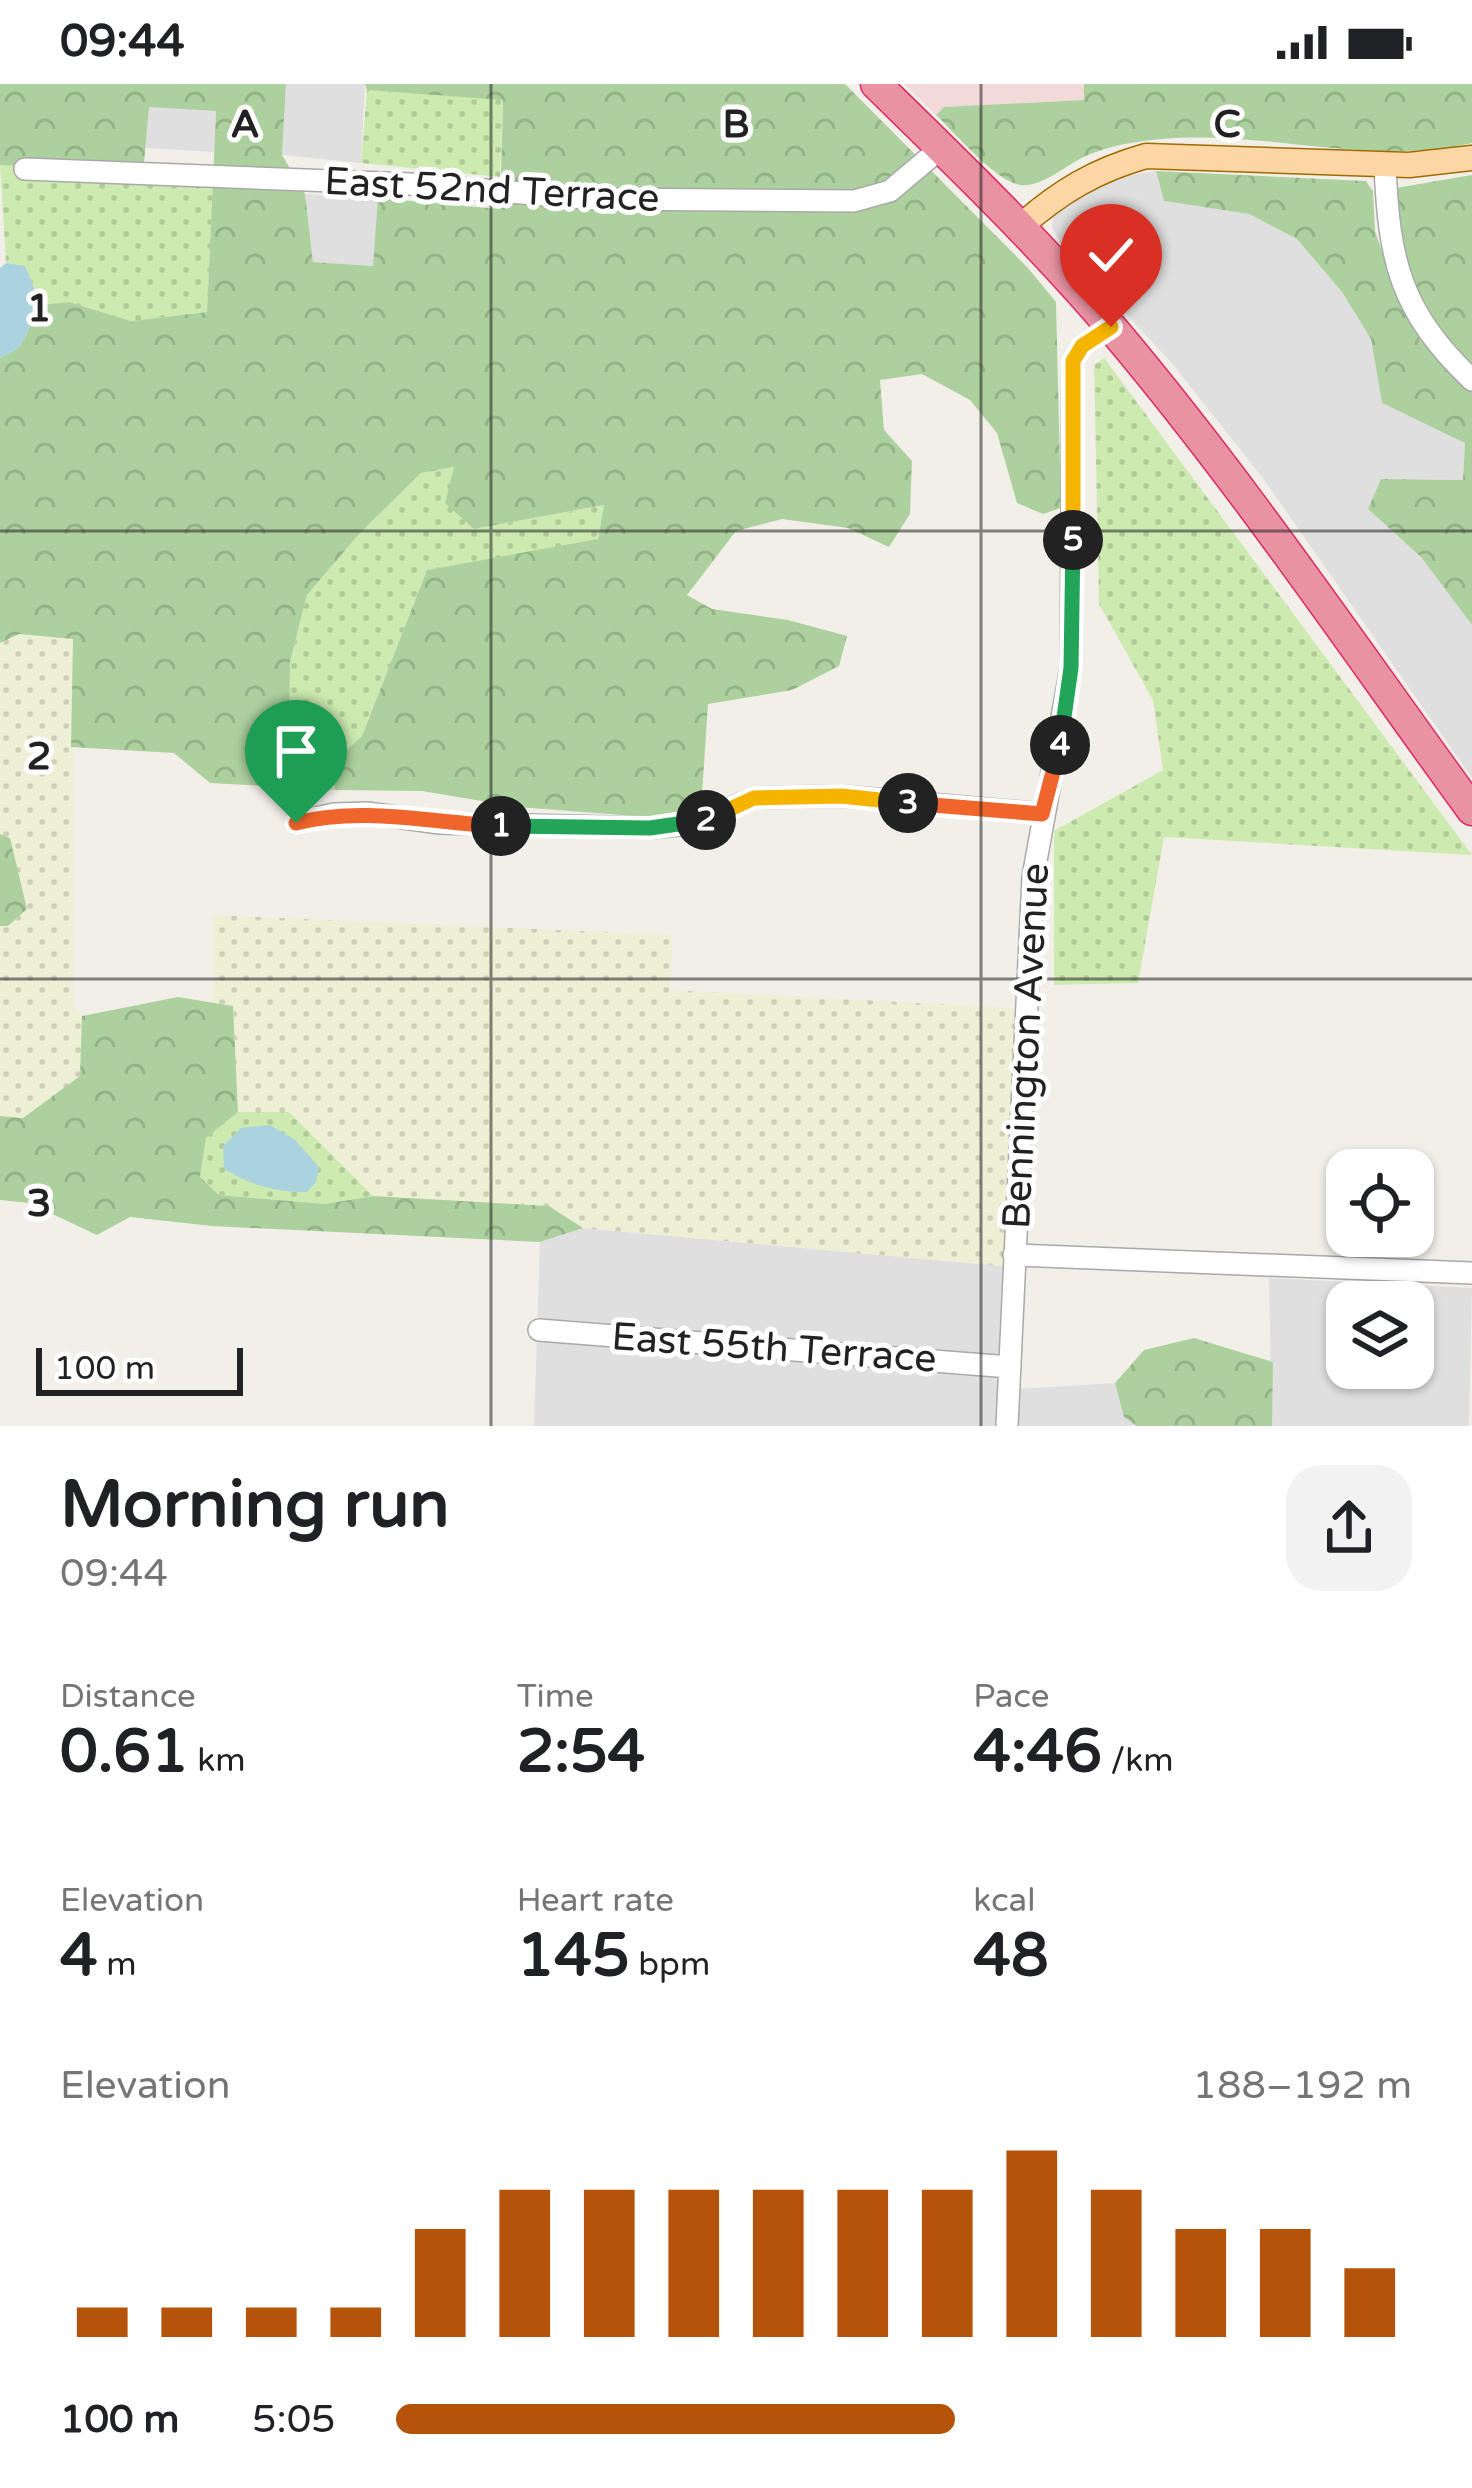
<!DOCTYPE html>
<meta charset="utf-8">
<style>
:root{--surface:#fff;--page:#f2f2f2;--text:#202124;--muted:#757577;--accent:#b45309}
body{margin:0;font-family:"Varela Round",sans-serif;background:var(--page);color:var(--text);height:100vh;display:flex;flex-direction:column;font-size:45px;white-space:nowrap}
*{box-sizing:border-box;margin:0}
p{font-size:39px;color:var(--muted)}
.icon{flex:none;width:66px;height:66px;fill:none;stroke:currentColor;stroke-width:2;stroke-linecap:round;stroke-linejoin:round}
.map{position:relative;height:1342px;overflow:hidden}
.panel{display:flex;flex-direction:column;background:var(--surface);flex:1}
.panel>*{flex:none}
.buttons{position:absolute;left:1326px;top:1065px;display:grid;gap:24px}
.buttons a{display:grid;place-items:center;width:108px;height:108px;border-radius:24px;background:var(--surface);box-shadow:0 3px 9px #0004;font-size:60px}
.scale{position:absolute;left:36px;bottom:30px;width:207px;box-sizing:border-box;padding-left:12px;border:6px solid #222;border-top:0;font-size:33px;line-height:42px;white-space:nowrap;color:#222;-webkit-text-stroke:9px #fff;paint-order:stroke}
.pin{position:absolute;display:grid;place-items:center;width:102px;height:102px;color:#fff;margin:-123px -51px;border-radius:50% 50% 50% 0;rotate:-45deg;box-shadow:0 0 12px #0007}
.pin .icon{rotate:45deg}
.km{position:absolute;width:60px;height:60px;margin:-30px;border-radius:50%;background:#222;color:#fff;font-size:33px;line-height:60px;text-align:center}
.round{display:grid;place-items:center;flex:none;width:126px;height:126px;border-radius:36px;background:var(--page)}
.head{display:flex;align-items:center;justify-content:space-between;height:204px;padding:0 60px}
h1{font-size:66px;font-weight:700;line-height:90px}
.stats{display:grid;grid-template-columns:repeat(3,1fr);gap:18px;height:204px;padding:12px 60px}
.stats div{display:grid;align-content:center}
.stats b{font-size:60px;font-weight:700}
.stats small{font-size:33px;font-weight:400}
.stats p{font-size:33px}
.chart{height:336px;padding:24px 60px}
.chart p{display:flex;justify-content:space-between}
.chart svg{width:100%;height:216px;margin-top:12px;stroke:var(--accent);stroke-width:6}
ul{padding:0 60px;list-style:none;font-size:39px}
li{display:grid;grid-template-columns:192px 144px 1fr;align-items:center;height:90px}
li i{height:30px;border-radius:15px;background:var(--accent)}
.status{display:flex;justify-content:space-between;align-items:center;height:84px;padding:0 60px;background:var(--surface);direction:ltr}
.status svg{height:33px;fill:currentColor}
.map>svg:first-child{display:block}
</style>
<div class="status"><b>09:44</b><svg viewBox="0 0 49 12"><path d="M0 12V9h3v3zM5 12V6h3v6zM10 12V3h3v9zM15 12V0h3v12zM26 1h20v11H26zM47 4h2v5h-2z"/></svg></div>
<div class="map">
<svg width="1472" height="1342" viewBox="0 0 1472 1342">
<defs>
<pattern id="farmland-dots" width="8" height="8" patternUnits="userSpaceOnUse" patternTransform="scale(3)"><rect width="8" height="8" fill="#eef0d5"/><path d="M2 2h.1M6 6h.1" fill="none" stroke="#ccceb7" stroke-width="1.8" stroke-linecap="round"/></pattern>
<pattern id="grass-dots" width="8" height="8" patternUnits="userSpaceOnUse" patternTransform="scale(3)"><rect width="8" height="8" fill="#cdebb0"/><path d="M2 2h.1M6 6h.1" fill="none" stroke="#b0c997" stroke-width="1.8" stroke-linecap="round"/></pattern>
<pattern id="forest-crowns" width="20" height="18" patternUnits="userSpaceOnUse" patternTransform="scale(3)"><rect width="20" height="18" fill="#add19e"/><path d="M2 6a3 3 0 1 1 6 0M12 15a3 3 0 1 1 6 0" fill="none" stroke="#95b388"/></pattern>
</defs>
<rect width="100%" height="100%" fill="#f2efe9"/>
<!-- residential -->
<path fill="#e0dfdf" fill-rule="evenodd" d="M286,0h79l-4,79 -79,-8z
M148,22l68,4 -2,42 -69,-4z
M1156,87l8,30 85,13 48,25 45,53 29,47 11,64 83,39 -1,38 -83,-1 -13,30 53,48 51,68v153l-207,-297 -94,-119 -110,-117 -9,-18 1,-11 7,-10 64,-30z
M305,110l73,4 -4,68 -61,-4z
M583,1144l420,38 -5,124 117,-7 9,34 13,9h-603l6,-184z
M1269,1194l203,10 -3,138h-197zM1347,1218h66v66h-66z"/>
<!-- commercial -->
<path fill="#f2dad9" d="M904,0h180v16l-140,7 -8,8z"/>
<!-- farmland -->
<path fill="url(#farmland-dots)" d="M18,550l55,5v367l9,10 -1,60 -58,42 -23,-2v-190h8l2,-87 -10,-5v-191z
M213,831l460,20 -3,55 345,18 -12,258 -420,-38 -34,-22 -176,-10 -84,-84h-51l-5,-105 -20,-4z"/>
<!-- grass -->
<path fill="url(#grass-dots)" d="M367,6l136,9 -3,78 -139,-14z
M0,81l213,13 -6,134 -76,9 -62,-19 -28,3 -16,-38 -19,-4z
M1104,274l368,497 -308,-18 -26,146 -84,2v-154l109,-61 -10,-70 -54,-96 -5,-239z
M455,383l19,62 131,-24 -8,35 -170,30 -65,166 -31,29 4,25 -69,-4 23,-14 1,-110 17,-67 53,-62 61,-60z
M238,1028h51l84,84 -48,8 -106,-9 -19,-18 6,-39z"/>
<!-- forest -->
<path fill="url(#forest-crowns)" d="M0,0h286l-4,71 23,39 8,68 60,4 5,-68 122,11 3,-109 -136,-10 -2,-6h480l183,184 28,34 5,206 -18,6 -26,-11 -20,-70 -27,-33 -48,-26 -42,6 4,50 28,31 -2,53 -21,33 -41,-19 -66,-9 -46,12 -49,64 25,14 76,11 59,16 -8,30 -47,24 -84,14 -6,91 -15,15 -39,7 -130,-10 -96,-16 -87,-1 -4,-25 31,-29 65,-166 171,-31 6,-34 -130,24 -29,-26 9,-36 -33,6 -61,60 -53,62 -17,67 -1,111 -23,13 -56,-3 -36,-30 -103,-6 2,-108 -54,-5 -19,9v-285l19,-10 22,-43 28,-3 62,19 76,-9 9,-201 -67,-4 -6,67 -143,-9z
M1084,0h388v59c-113,26 -228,-21 -341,0 -15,2 -31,7 -45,13 -19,8 -44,32 -66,29 -25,-4 -65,-52 -84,-70l8,-8 140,-7z
M1156,87l210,10 7,10 2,40 23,66 22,43 52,52v233l-51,-68 -53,-48 13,-30 82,1 2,-37 -83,-40 -11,-64 -29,-47 -45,-53 -48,-25 -85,-13z
M1472,91v190c-33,-34 -65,-72 -74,-120 -4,-18 -1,-39 -2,-57z
M0,750l10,4 17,71 -19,17h-8z
M178,913l55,9 5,106 -32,26 -6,39 19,18 106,9 48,-8 176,10 34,22 -43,14 -328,-16 -82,-9 -33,18 -68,-32 -29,-3v-84l23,2 57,-42 2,-60z
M1194,1254l79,24 -1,64h-135l-13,-9 -9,-34 29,-33z"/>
<!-- water -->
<path fill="#aad3df" d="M6,179l19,3 16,39 -22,43 -19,10v-90z
M270,1041l25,15 24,27 -3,15 -9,10c-32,0 -56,-7 -83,-23l-1,-23 18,-18z"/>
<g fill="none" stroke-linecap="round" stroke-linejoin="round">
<!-- minor casing -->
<g stroke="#a9a9a9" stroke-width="24">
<path id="minor" d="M1385,81c4,96 15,146 87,215
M25,85l385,15 187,15 257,2 36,-10 51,-43
M296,739l38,-9 33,-1 73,10 210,5 47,-5 57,-25 87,-2 201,18
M1014,1171l458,18
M539,1246l471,37
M1007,1342l26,-549 38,-209 2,-307 9,-15 29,-19"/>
</g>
<!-- major casing -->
<g stroke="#a06b00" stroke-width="27">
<path id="major" d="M1021,142c38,-34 75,-56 125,-70l263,9 63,-7"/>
</g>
<!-- highway casing -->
<g stroke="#dc2a67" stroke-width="33">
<path id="highway" d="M876,0c83,81 166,161 241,250 127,151 239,317 355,476"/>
</g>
<!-- minor -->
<use href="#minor" stroke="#fff" stroke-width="21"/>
<!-- major -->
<use href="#major" stroke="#fcd6a4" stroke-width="24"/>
<!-- highway -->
<use href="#highway" stroke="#e892a2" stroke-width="30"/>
</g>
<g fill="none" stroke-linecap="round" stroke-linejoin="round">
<!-- split-1 casing -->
<g stroke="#fff" stroke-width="24">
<path id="split-1" d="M296,739c68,-17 136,0 205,3"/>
</g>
<!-- split-2 casing -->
<g stroke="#fff" stroke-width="24">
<path id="split-2" d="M501,742l149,2 56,-8"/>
</g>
<!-- split-3 casing -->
<g stroke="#fff" stroke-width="24">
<path id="split-3" d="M706,736l48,-22 87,-2 67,7"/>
</g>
<!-- split-4 casing -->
<g stroke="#fff" stroke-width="24">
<path id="split-4" d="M908,719l134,11 18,-69"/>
</g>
<!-- split-5 casing -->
<g stroke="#fff" stroke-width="24">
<path id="split-5" d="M1060,661l11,-77 2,-128"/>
</g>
<!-- split-6 casing -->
<g stroke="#fff" stroke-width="24">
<path id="split-6" d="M1073,456v-179l9,-15 29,-19"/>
</g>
<!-- split-1 -->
<use href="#split-1" stroke="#f0652b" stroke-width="15"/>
<!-- split-2 -->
<use href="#split-2" stroke="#22a559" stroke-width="15"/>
<!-- split-3 -->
<use href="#split-3" stroke="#f5b400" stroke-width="15"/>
<!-- split-4 -->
<use href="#split-4" stroke="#f0652b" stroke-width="15"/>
<!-- split-5 -->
<use href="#split-5" stroke="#22a559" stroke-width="15"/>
<!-- split-6 -->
<use href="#split-6" stroke="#f5b400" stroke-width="15"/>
</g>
<!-- grid -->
<path fill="none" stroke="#222" stroke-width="3" stroke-opacity="0.55" d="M491,0v1342M981,0v1342M0,447h1472M0,895h1472"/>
<g text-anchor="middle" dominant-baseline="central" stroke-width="10" stroke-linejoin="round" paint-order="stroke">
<!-- street labels -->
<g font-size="39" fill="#222" stroke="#fff">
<text transform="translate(492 106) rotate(3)">East 52nd Terrace</text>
<text transform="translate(1026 962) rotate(-87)">Bennington Avenue</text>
<text transform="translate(774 1264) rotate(4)">East 55th Terrace</text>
</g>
</g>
<g font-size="39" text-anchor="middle" font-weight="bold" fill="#222" stroke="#fff" stroke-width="10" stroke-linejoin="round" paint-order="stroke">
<text x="245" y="53">A</text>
<text x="736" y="53">B</text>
<text x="1227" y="53">C</text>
<text x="39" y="237">1</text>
<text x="39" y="685">2</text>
<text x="39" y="1132">3</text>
</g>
</svg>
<div class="buttons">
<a><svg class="icon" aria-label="locate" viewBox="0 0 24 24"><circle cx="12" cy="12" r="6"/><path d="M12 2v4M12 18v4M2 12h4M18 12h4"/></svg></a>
<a><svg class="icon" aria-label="layers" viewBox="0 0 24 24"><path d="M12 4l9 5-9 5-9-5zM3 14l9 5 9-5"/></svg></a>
</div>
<div class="scale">100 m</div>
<div class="pin" style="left:296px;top:739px;background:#1e9e55"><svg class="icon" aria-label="arrive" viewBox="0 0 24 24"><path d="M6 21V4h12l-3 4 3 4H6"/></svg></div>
<div class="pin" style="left:1111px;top:243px;background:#d93025"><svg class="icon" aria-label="check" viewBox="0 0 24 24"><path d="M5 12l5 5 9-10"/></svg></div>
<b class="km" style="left:501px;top:742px">1</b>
<b class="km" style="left:706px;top:736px">2</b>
<b class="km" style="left:908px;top:719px">3</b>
<b class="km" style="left:1060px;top:661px">4</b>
<b class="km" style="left:1073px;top:456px">5</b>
</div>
<section class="panel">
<div class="head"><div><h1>Morning run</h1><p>09:44</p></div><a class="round"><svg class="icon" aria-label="share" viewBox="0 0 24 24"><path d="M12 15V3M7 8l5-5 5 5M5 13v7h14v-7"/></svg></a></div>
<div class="stats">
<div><p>Distance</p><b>0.61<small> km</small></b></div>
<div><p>Time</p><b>2:54</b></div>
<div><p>Pace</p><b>4:46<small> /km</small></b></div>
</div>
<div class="stats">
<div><p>Elevation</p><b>4<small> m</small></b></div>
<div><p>Heart rate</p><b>145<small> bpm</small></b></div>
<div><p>kcal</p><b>48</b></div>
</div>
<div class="chart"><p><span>Elevation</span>188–192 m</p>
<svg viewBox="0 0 160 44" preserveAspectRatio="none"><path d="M5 44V38M15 44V38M25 44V38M35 44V38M45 44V22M55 44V14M65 44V14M75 44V14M85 44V14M95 44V14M105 44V14M115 44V6M125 44V14M135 44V22M145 44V22M155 44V30"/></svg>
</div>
<ul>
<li><b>100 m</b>5:05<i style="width:55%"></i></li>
</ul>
</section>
